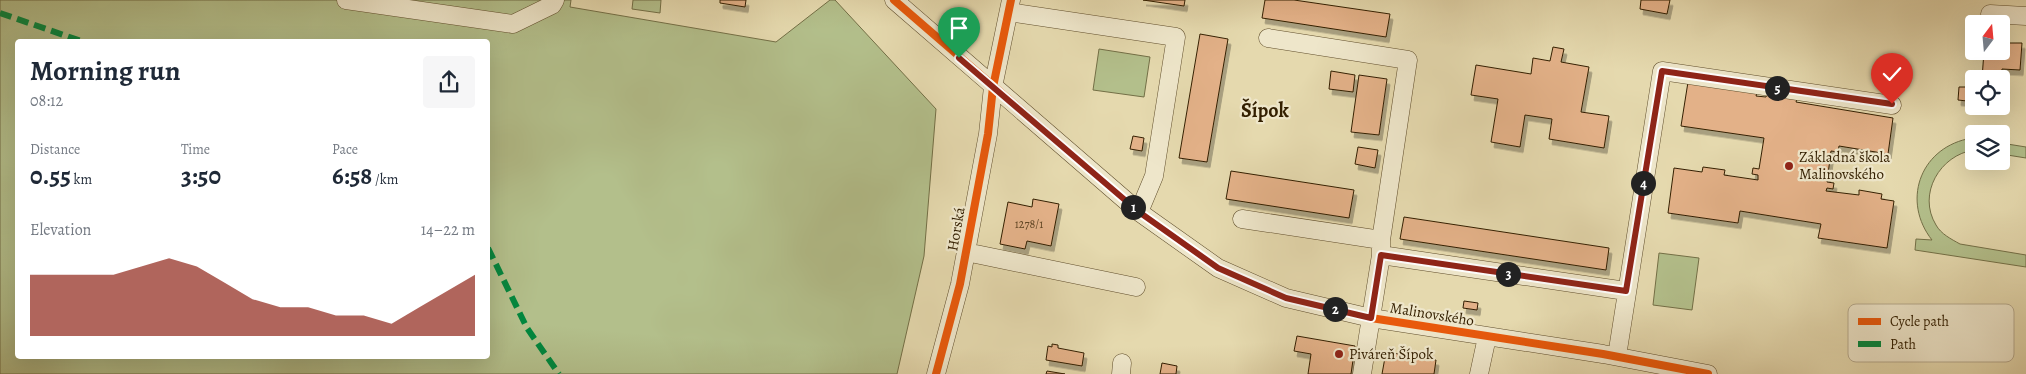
<!DOCTYPE html>
<meta charset="utf-8">
<style>
:root{--surface:#fff;--page:#f6f6f7;--text:#1f2937;--muted:#747a83;--accent:#8f2418}
body{margin:0;font-family:Alegreya,serif;background:var(--page);color:var(--text);height:100vh;display:flex;flex-direction:column;font-size:19px;white-space:nowrap}
*{box-sizing:border-box;margin:0}
p{font-size:16px;color:var(--muted)}
.icon{flex:none;width:28px;height:28px;fill:none;stroke:currentColor;stroke-width:2;stroke-linecap:round;stroke-linejoin:round}
.map{position:relative;flex:1;overflow:hidden}
.drawer{position:absolute;left:15px;top:39px;width:475px;height:320px;display:flex;flex-direction:column;background:var(--surface);border-radius:5px;box-shadow:0 5px 20px #0002}
.drawer>*{flex:none}
.needle{width:32px;rotate:16deg}
.tools{position:absolute;left:1965px;top:15px;display:grid;gap:10px}
.tools a{display:grid;place-items:center;width:45px;height:45px;border-radius:5px;background:var(--surface);box-shadow:0 5px 20px #0002;font-size:25px}
.pin{position:absolute;display:grid;place-items:center;width:42px;height:42px;color:#fff;margin:-51px -21px;border-radius:50% 50% 50% 0;rotate:-45deg;box-shadow:0 0 5px #0007}
.pin .icon{rotate:45deg}
.km{position:absolute;width:25px;height:25px;margin:-12px;border-radius:50%;background:#222;color:#fff;font-size:14px;line-height:25px;text-align:center}
.round{display:grid;place-items:center;flex:none;width:52px;height:52px;border-radius:5px;background:var(--page)}
.headline{display:flex;align-items:center;justify-content:space-between;height:85px;padding:0 15px}
h1{font-size:28px;font-weight:700;line-height:38px}
.stats{display:grid;grid-template-columns:repeat(3,1fr);gap:8px;height:85px;padding:5px 15px}
.stats div{display:grid;align-content:center}
.stats b{font-size:25px;font-weight:700}
.stats small{font-size:14px;font-weight:400}
.stats p{font-size:14px}
.chart{height:140px;padding:10px 15px}
.chart p{display:flex;justify-content:space-between}
.chart svg{width:100%;height:90px;margin-top:5px;fill:var(--accent);opacity:.7}
.map>svg:first-child{display:block}
</style>
<div class="map">
<svg width="2026" height="374" viewBox="0 0 2026 374">
<defs>
<filter id="shadow"><feDropShadow dx="3" dy="5.5" stdDeviation="0" flood-color="#0004"/></filter>
</defs>
<rect width="100%" height="100%" fill="#e5d9ae"/>
<filter id="stains"><feTurbulence type="fractalNoise" baseFrequency=".004" numOctaves="4"/><feColorMatrix values="0 0 0 0 .2 0 0 0 0 .09 0 0 0 0 .02 0 0 0 .5 -.17"/></filter>
<radialGradient id="worn" r=".72"><stop offset=".6" stop-color="#630" stop-opacity="0"/><stop offset="1" stop-color="#630" stop-opacity=".3"/></radialGradient>
<!-- green -->
<path fill="#b3bf8b" stroke="#736f46" fill-rule="evenodd" d="M0,0h571l-1,7 206,35 54,-42h5l101,109 -12,147 -27,118h-897zM18,41h470v315h-470z
M633,0h28l-1,13 -28,-4z
M1099,49l51,8 -6,40 -51,-7z
M1967,139h7v11c-34,5 -57,44 -38,75 5,9 15,14 24,19l66,11v12l-111,-17 1,-11 16,1c-30,-38 -13,-90 35,-101z
M2001,143l25,4v11l-25,-4z
M1659,253l40,5 -7,52 -39,-5z"/>
<!-- building -->
<path fill="#e3b188" stroke="#331f01" filter="url(#shadow)" d="M720,0h26l-1,7 -25,-4z
M1143,0h42l-1,6z
M1265,0h29l96,14 -4,23 -124,-19z
M1641,0h29l-3,14 -27,-5z
M1200,34l28,5 -21,123 -28,-4z
M2001,37h2v6h19l-2,27 -18,-1 -1,12v-2h-19l2,-28h17z
M1553,47l11,2 -3,13 28,5 -8,45 28,4 -5,32 -55,-9 3,-20 -27,-4 -5,32 -29,-5 7,-43 -27,-4 5,-30 55,9 2,-16 17,3z
M1331,71l24,4 -2,17 -24,-3z
M1359,75l28,4 -8,56 -28,-3z
M1688,82l69,11 -1,3 10,1 1,-3 30,5 -1,3 97,16 -5,36 -49,-8 -1,6 -7,-1 -4,31 7,1 -1,6 -6,-1 -1,3 33,4v-5l23,4 -1,5 13,2 -7,47 -69,-10 3,-14 -81,-13 -2,12 -70,-10 6,-45 28,4 1,-5 22,3 -1,5 34,5v-5l-6,-1 1,-6 6,1 5,-31 -83,-12z
M1959,87h9l-1,14 -9,-1z
M1133,136l11,2 -2,13 -12,-2z
M1358,147l20,3 -3,18 -20,-4z
M1231,171l123,19 -5,28 -123,-19z
M1033,199l26,5 -8,42 -24,-5 -2,8 -25,-5 8,-42 24,5z
M1404,217l205,31 -3,22 -206,-31z
M1464,301l14,2 -1,7 -14,-2z
M1297,336l58,10 -4,28h-43l3,-20 -17,-3z
M1052,344l6,1v3l26,5 -2,13 -36,-6 2,-14 4,1z
M1386,352l50,8 -2,14h-52z
M1162,363l15,3 -1,8h-16z
M1047,371l18,3h-19z"/>
<g fill="none" stroke-linecap="round" stroke-linejoin="round">
<!-- minor casing -->
<g stroke="#604e2c" stroke-width="19">
<path id="minor" d="M346,0l167,24 39,-19 3,-5
M894,0l245,212 79,56 68,30 85,20 232,36 105,20
M1009,12l167,25 -22,139 -15,36
M1990,14l36,2
M1268,38l140,22 -27,180v15l-19,119
M1242,219l139,21
M966,252l170,35
M1381,255l245,36
M1617,356l45,-285 230,34
M936,374l24,-90 28,-150 5,-47 18,-87
M1121,374l1,-11
M1479,374l8,-37"/>
</g>
<!-- minor -->
<use href="#minor" stroke="#eee6ca" stroke-width="18"/>
<!-- quiet -->
<path stroke="#00873e" stroke-width="6" stroke-dasharray="12 6" stroke-linecap="butt" d="M0,13l81,28
M488,248l39,80 32,46"/>
<!-- cycleway casing -->
<g stroke="#eee6ca" stroke-width="11">
<path id="cycleway" d="M894,0l245,212 79,56 68,30 85,20 232,36 105,20
M936,374l24,-90 28,-150 5,-47 18,-87"/>
</g>
<!-- cycleway -->
<use href="#cycleway" stroke="#e8590c" stroke-width="8"/>
</g>
<g fill="none" stroke-linecap="round" stroke-linejoin="round">
<!-- route casing -->
<g stroke="#fff" stroke-width="10">
<path id="route" d="M959,58l180,154 79,56 68,30 85,20 10,-63 245,36 36,-220 230,33"/>
</g>
<!-- route -->
<use href="#route" stroke="#8f2418" stroke-width="6"/>
</g>
<!-- markers -->
<g fill="#8f2418" stroke="#eee6ca" stroke-width="2">
<circle cx="1789" cy="166" r="5"/>
<circle cx="1339" cy="354" r="5"/>
</g>
<g text-anchor="middle" dominant-baseline="central" stroke-width="4.5" stroke-linejoin="round" paint-order="stroke">
<!-- number labels -->
<g font-size="12" fill="#5f4423">
<text x="1029" y="224">1278/1</text>
</g>
<!-- poi labels -->
<g font-size="15" fill="#331f01" stroke="#eee6ca" text-anchor="start">
<text x="1799" y="157">Základná škola<tspan x="1799" dy="17">Malinovského</tspan></text>
<text x="1349" y="354">Piváreň Šípok</text>
</g>
<!-- street labels -->
<g font-size="15" fill="#331f01" stroke="#eee6ca">
<text transform="translate(956 229) rotate(-80)">Horská</text>
<text transform="translate(1432 314) rotate(9)">Malinovského</text>
</g>
<!-- district labels -->
<g font-size="20" font-weight="bold" fill="#331f01" stroke="#eee6ca">
<text x="1265" y="110">Šípok</text>
</g>
</g>
<!-- legend -->
<rect x="1848" y="304" width="166" height="58" rx="8" fill="#eee6ca" stroke="#b6aa8e" stroke-width="1"/>
<rect x="1858" y="318" width="23" height="7" fill="#e8590c"/>
<rect x="1858" y="341" width="23" height="6" fill="#00873e"/>
<g font-size="14" fill="#331f01">
<text x="1890" y="326">Cycle path</text>
<text x="1890" y="349">Path</text>
</g>
<rect width="100%" height="100%" filter="url(#stains)"/>
<rect width="100%" height="100%" fill="url(#worn)"/>
</svg>
<div class="tools">
<a><svg class="needle" viewBox="-14 -14 28 28"><path d="M0-13l5 13h-10z" fill="#e53935"/><path d="M0 13l5-13h-10z" fill="#747a83"/></svg></a>
<a><svg class="icon" aria-label="locate" viewBox="0 0 24 24"><circle cx="12" cy="12" r="6"/><path d="M12 2v4M12 18v4M2 12h4M18 12h4"/></svg></a>
<a><svg class="icon" aria-label="layers" viewBox="0 0 24 24"><path d="M12 4l9 5-9 5-9-5zM3 14l9 5 9-5"/></svg></a>
</div>
<div class="pin" style="left:959px;top:58px;background:#1e9e55"><svg class="icon" aria-label="arrive" viewBox="0 0 24 24"><path d="M6 21V4h12l-3 4 3 4H6"/></svg></div>
<div class="pin" style="left:1892px;top:104px;background:#d93025"><svg class="icon" aria-label="check" viewBox="0 0 24 24"><path d="M5 12l5 5 9-10"/></svg></div>
<b class="km" style="left:1133px;top:207px">1</b>
<b class="km" style="left:1335px;top:309px">2</b>
<b class="km" style="left:1508px;top:274px">3</b>
<b class="km" style="left:1643px;top:183px">4</b>
<b class="km" style="left:1777px;top:88px">5</b>
<section class="drawer">
<div class="headline"><div><h1>Morning run</h1><p>08:12</p></div><a class="round"><svg class="icon" aria-label="share" viewBox="0 0 24 24"><path d="M12 15V3M7 8l5-5 5 5M5 13v7h14v-7"/></svg></a></div>
<div class="stats">
<div><p>Distance</p><b>0.55<small> km</small></b></div>
<div><p>Time</p><b>3:50</b></div>
<div><p>Pace</p><b>6:58<small> /km</small></b></div>
</div>
<div class="chart"><p><span>Elevation</span>14–22 m</p>
<svg viewBox="0 0 160 44" preserveAspectRatio="none"><path d="M0 44V14L10 14L20 14L30 14L40 10L50 6L60 10L70 18L80 26L90 30L100 30L110 34L120 34L130 38L140 30L150 22L160 14V44z"/></svg>
</div>
</section>
</div>
